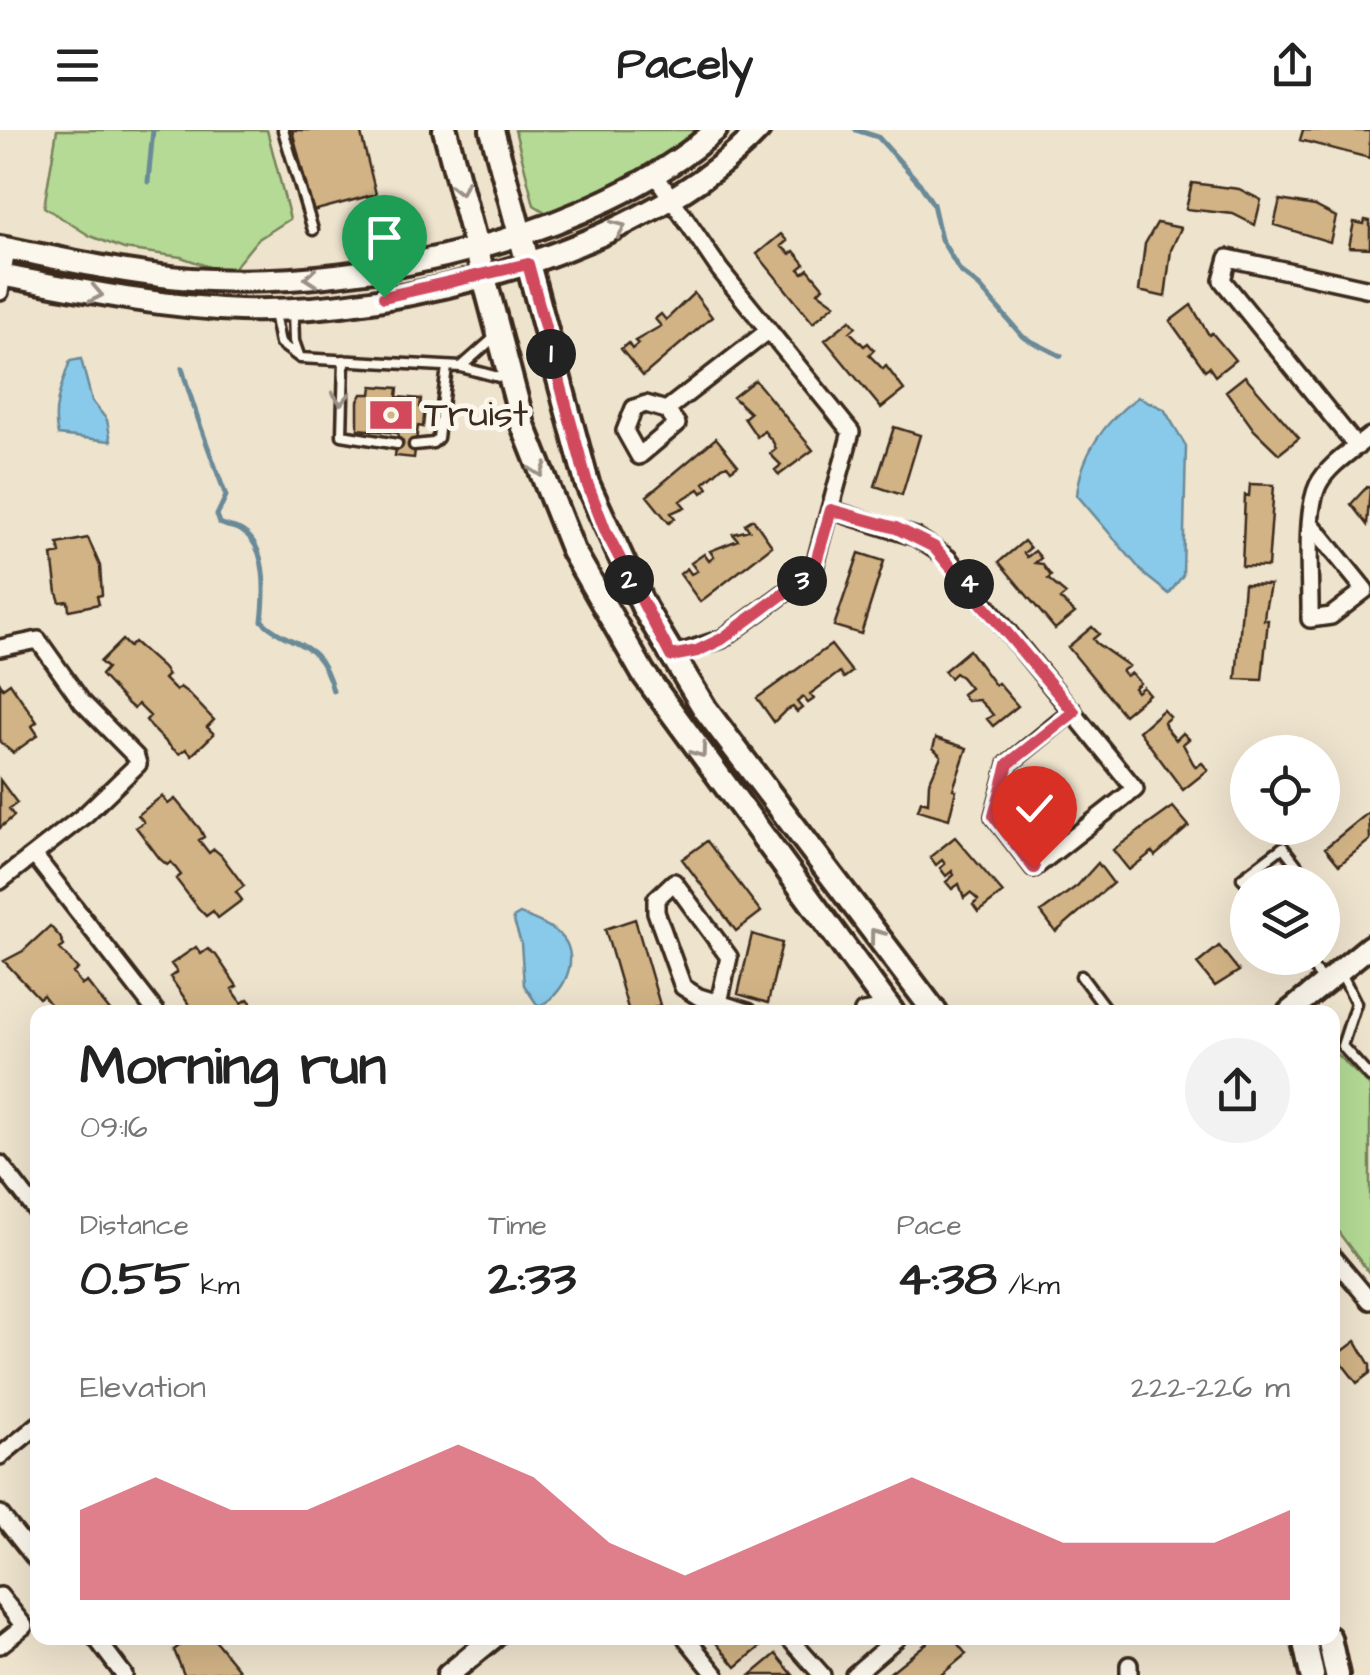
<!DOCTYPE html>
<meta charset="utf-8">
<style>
:root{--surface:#fff;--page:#f2f2f2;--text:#222;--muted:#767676;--accent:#d1495b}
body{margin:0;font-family:"Architects Daughter",sans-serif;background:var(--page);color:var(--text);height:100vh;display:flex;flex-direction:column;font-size:38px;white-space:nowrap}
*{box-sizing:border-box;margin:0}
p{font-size:32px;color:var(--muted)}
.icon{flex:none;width:55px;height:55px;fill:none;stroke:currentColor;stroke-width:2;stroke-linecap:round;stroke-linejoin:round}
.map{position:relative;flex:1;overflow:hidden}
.drawer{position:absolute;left:30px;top:875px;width:1310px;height:640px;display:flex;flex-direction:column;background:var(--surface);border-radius:20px;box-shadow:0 10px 40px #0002}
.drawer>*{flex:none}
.tools{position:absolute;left:1230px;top:605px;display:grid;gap:20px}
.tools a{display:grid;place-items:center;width:110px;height:110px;border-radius:50%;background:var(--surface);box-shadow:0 10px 40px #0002;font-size:50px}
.pin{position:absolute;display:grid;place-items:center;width:85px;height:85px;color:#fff;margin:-102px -42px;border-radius:50% 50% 50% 0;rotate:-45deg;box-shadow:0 0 10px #0007}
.pin .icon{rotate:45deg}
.km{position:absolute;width:50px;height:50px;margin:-25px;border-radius:50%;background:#222;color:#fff;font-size:28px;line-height:50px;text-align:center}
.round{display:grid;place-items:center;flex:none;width:105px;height:105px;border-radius:52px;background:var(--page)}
.head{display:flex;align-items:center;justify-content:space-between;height:170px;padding:0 50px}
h1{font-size:55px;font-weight:700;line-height:75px}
.metrics{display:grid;grid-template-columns:repeat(3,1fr);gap:15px;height:170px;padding:10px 50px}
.metrics div{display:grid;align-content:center}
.metrics b{font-size:50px;font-weight:700}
.metrics small{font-size:28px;font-weight:400}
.metrics p{font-size:28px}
.chart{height:280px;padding:20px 50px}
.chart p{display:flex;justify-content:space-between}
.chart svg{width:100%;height:180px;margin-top:10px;fill:var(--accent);opacity:.7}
header{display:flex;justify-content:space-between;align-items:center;height:130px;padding:0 50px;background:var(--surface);font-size:45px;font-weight:700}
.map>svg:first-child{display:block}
</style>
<header><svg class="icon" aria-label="menu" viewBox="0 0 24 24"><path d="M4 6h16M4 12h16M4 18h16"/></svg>Pacely<svg class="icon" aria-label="share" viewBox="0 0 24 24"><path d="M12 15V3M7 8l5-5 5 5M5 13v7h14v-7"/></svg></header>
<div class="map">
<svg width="1370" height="1545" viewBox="0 0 1370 1545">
<rect width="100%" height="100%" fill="#eee3cd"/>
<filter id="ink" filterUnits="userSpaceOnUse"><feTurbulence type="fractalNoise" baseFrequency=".01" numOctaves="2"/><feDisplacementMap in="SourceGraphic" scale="20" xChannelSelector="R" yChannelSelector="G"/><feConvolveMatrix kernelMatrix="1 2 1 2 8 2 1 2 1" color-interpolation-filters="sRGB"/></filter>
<g filter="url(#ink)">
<!-- green -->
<path fill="#b4da95" stroke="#78825a" stroke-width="2.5" d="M57,0h210l23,89 -33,21 -23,28 -19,1 -34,-12 -57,-8 -34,-13 -46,-29z
M515,0h187l-21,18 -123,72 -24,-15z
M1333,921l37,35v188l-37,-49z"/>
<!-- water -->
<path fill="#89caea" stroke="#6a8a98" stroke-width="2.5" d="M81,229l11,42 15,19 4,21 -53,-6c-7,-25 4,-51 12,-74z
M1138,267l26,12 22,37 -3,129 -14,19 -24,-19 -68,-80c4,-41 28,-74 61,-98z
M520,784c13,5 34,13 43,24 18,22 -1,60 -25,68l-14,-21 -3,-42 -8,-25z"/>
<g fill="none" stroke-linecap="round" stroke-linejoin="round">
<!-- stream -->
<path stroke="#6a8a98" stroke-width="5" d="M856,0l22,7 42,47 13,20 8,35 19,32 20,16 43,50 38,19
M148,52l5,-52
M182,238c12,44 29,87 44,128l-9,19 3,8c7,4 16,4 22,8 27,16 23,65 20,90 30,29 57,14 71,70"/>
</g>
<!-- building -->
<path fill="#d1b385" stroke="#3b2a1e" stroke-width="2.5" d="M292,0h68l16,64 -63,17z
M1303,0l67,1 -1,27 -69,-18z
M1192,53l47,6 22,11 -6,25 -22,-11 -47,-5z
M1280,70l35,6 21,11 -6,25 -56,-17z
M1365,90l5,1v27l-21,-1 5,-25 10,2z
M1157,93l24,5 -10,22 -6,47 -26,-6 6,-47z
M781,104l6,7 -6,5 9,8 4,-3 11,13 -6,5 4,4 5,-4 15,18 -5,5 17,12 -22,19 -56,-69z
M694,163l18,24 -69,59 -22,-27 7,-6 4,6 6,-5 -3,-3 26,-15 -6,-7 6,-5 5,6z
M1191,175l18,30 3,-2 23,27 -20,16 -6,-9 -4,3 -35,-49z
M850,190l6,7 -6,5 14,14 4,-3 6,7 -5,5 14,14 3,-3 18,24 -23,18 -56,-68z
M1245,246l54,62 -20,16 -25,-24 -28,-39z
M755,250l58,70 -34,25 -4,-5 6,-5 -11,-11 6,-5 -3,-7 -9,-11 -7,6 -13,-19 6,-5 -17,-16z
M372,256l26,2 -1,9 24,2 -1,8h5l-2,20 -5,-1 -4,32 -19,-2 3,-23 -40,-4v-28l4,-7h9z
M894,297l26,8 -18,60 -27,-9z
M716,308l22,27 -7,5 -4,-5 -5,2 -18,16 4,5 -6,5 -3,-4 -19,12 5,6 -14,6 4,5 -6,5 -22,-27z
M1250,354l24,1 -6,82 -26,-1 3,-71 4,1z
M1367,357l3,1 -3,37 -16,-21z
M753,389l19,27 -72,56 -20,-28 7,-6 4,6 6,-3 -6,-8 13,-9 5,7 5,-4 -4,-6 28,-11 -5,-6 16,-4 -4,-6z
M88,408l12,28 2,29 -5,1 2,8 -30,6 -1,-9 -8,1 -3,-9 -5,-38 8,-2 -2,-9z
M1024,411l6,7 -6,5 3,4 8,-6 6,7 -6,5 7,1 9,12 -3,3 18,15 -6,5 15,14 -20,16 -56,-67z
M859,423l25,8 -23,73 -27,-8z
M1244,454l26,1 -5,25 -1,10h4l-6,60 -26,-1z
M1092,497l7,7 -6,5 3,4 33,23 -7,5 4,5 5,-3 9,10 -6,5 3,4 6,-5 6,7 -25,21 -56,-68z
M122,510l7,7 5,-5 29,26 5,7 -4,4 12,12 4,-4 8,6 26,27 -7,7 7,7 -22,21 -6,-6 -6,5 -7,-5 -21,-21 -6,-8 4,-4 -12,-12 -4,5 -7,-6 -26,-28 6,-7 -7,-6z
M831,515l21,27 -8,6 -4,-6 -30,22 4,5 -6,4 -5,-6 -6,5 5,6 -5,4 -4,-5 -7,3 -12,12 -17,-24z
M969,520l26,35 3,-2 20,23 -25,20 -6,-7 6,-4 -4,-5 -10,-10 -12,1 -5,-7 8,-6 -9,-11 -6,-4 -5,5 -6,-7z
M0,553l3,5 7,-5 27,39 -5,4 6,9 -25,18 -13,-11z
M1163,580l7,7 -6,5 2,6 10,12 7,-7 6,6 -6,5 10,19 3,4 6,-4 6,7 -25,20 -44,-59z
M936,608l31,10 -14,41 3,1 -7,29 -31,-9 3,-9 7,2 1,-20 12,-27 -8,-8z
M0,650l17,23 -8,6 5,7 -14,12z
M162,666l6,8 7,-5 25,30 4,8 -5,3 10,13 5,-4 7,6 23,31 -8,6 6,8 -24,18 -5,-7 -7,5 -7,-7 -23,-30 5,-4 -10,-13 -4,3 -7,-6 -24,-32 8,-5 -6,-7z
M1173,677l16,19 -34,30 -3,-4 -23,18 -16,-20z
M1369,682l1,28 -31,25 -14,-17z
M955,707l48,56 -25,19 -5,-7 5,-5 -3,-3 -5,-4 -6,5 -5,-14 -7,5 -6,-7 8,-7 -2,-4 -6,5 -6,-8 5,-4 -3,-4 -6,5 -6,-8z
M707,711l54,71 -25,19 -54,-72z
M1098,733l15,20 -57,49 -15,-20 36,-26z
M635,789l25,86 -16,7h-15l-24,-83z
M50,796l10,11 4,9 -4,3 18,20 -5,4 9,12 5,-3 24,30h-62l4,-4 -10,-13 -4,3 -35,-37 19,-10z
M752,804l30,9 -14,60 -30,-9z
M1219,816l20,25 -24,15 -18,-22z
M196,817l5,7 7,-5 8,6 21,31 -5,3 10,14 6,-4 11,13 -67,-3 -22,-32 7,-5 -6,-8z
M1356,1211l14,24v8l-13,10 -21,-27z
M189,1508h24l27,33 -56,4 -10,-25z
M712,1508h49l4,5 -29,24z
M933,1508h20l13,16 -25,21h-54z
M776,1524l17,21h-42z"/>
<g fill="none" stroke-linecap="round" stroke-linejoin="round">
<!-- service casing -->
<g stroke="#3b2a1e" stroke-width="15">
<path id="service" d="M283,0l30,100
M293,179l1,32 6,17
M274,183l6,30 20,15 161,9 45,12
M344,230l-2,75 55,9
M461,237l34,-30
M414,315l19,-2 5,-5 9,-71
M1248,754l-6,-6 41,-31 27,35
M1322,768v6
M1305,828l17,21
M1342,845l14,28 -14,43 28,31
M1081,846l27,36"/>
</g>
<!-- minor casing -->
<g stroke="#3b2a1e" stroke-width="22">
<path id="minor" d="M656,46l64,94 131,162 -38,140 -91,67 -51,17
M0,162l7,-43
M666,280l11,14 -38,32 -14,-25 9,-23 12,-4 20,6 102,-79
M1357,317l-135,-167 6,-22 142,31
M831,380l85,27 32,21 187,231 -101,79 -40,-52 14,-52 65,-53
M1313,396l52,64 -34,26 -21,3c1,-34 -6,-105 8,-134 10,-20 35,-35 52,-49
M0,518l38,-8 44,62 54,55 2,7 -52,50 -86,67
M34,725l122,157
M719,873l10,-46 -55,-75 -18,17v13l27,75 16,10 49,15
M863,882l26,-4
M0,1034l38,49
M1332,1126l38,45
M0,1326l38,-31
M0,1384l38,48
M0,1466l24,30 -24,19
M96,1508l28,37
M686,1508l30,37
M789,1508l33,37
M854,1545l43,-37
M1129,1545v-10"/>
</g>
<!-- secondary casing -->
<g stroke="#3b2a1e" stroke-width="28">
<path id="secondary" d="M0,117c69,13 139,30 210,33 159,7 385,-43 506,-150
M0,145c80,15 159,32 240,35 161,5 407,-61 519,-180
M1289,882l81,-66
M448,1545l45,-37"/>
</g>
<!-- primary casing -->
<g stroke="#3b2a1e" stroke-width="30">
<path id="primary" d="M445,0l78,295 50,126 70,122 249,339
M492,0l95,353 57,125 61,101 230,303
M1304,1508l8,37
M1329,1508l8,37"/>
</g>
<!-- service -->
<use href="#service" stroke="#fbf7ec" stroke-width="8"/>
<!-- minor -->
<use href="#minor" stroke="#fbf7ec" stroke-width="15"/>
<!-- secondary -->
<use href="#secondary" stroke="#fbf7ec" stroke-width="20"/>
<!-- primary -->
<use href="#primary" stroke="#fbf7ec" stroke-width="22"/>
</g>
<!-- one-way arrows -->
<defs><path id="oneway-chevron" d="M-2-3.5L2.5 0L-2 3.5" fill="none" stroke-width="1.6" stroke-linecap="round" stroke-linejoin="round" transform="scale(2.5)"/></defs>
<g stroke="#9b9085">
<use href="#oneway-chevron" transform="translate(460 58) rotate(76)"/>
<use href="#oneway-chevron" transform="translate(619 98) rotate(-23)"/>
<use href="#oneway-chevron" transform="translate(311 148) rotate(175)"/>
<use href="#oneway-chevron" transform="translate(96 164) rotate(11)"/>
<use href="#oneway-chevron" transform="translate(341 268) rotate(93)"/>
<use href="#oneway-chevron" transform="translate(539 340) rotate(71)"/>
<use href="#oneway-chevron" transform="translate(700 621) rotate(54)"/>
<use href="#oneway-chevron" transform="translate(876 805) rotate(-127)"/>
</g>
</g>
<g fill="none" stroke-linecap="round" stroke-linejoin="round" filter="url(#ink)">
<!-- route casing -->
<g stroke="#fff" stroke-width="20">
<path id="route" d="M384,167l144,-33 59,219 19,49 65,124 26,-5 25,-12 91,-67 18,-62 65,18 38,19 140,165 -66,52 -14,52 40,52"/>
</g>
<!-- route -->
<use href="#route" stroke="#d1495b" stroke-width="12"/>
</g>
<!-- icons -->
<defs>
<g id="bank-bare" transform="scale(3.45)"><path d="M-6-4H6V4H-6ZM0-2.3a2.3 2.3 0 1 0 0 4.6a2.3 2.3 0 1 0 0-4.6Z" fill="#d1495b" stroke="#fbf7ec" stroke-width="2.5" paint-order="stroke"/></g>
</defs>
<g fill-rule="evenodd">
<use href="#bank-bare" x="391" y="285"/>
</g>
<g text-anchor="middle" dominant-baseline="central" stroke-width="10" stroke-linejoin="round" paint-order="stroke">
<!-- poi labels -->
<g font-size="38" fill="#3b2a1e" stroke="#fbf7ec" text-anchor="start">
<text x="424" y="285">Truist</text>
</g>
</g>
</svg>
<div class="tools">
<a><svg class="icon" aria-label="locate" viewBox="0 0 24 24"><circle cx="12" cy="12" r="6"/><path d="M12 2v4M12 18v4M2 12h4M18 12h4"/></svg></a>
<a><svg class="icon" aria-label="layers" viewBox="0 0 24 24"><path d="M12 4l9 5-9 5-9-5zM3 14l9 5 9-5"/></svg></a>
</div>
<div class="pin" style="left:384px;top:167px;background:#1e9e55"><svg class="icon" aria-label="arrive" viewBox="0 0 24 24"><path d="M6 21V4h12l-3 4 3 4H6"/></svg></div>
<div class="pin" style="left:1034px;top:738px;background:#d93025"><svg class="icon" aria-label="check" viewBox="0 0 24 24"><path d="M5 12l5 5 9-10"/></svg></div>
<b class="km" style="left:551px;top:224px">1</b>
<b class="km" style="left:629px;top:450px">2</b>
<b class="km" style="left:802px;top:451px">3</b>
<b class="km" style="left:969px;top:454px">4</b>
<section class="drawer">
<div class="head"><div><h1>Morning run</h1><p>09:16</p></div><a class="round"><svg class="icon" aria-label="share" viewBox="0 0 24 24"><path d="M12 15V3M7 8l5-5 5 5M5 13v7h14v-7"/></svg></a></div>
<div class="metrics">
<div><p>Distance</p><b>0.55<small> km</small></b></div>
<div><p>Time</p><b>2:33</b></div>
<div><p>Pace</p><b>4:38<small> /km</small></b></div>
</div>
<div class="chart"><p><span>Elevation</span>222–226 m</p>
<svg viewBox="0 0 160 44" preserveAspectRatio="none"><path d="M0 44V22L10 14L20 22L30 22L40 14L50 6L60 14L70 30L80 38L90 30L100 22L110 14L120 22L130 30L140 30L150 30L160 22V44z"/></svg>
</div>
</section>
</div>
